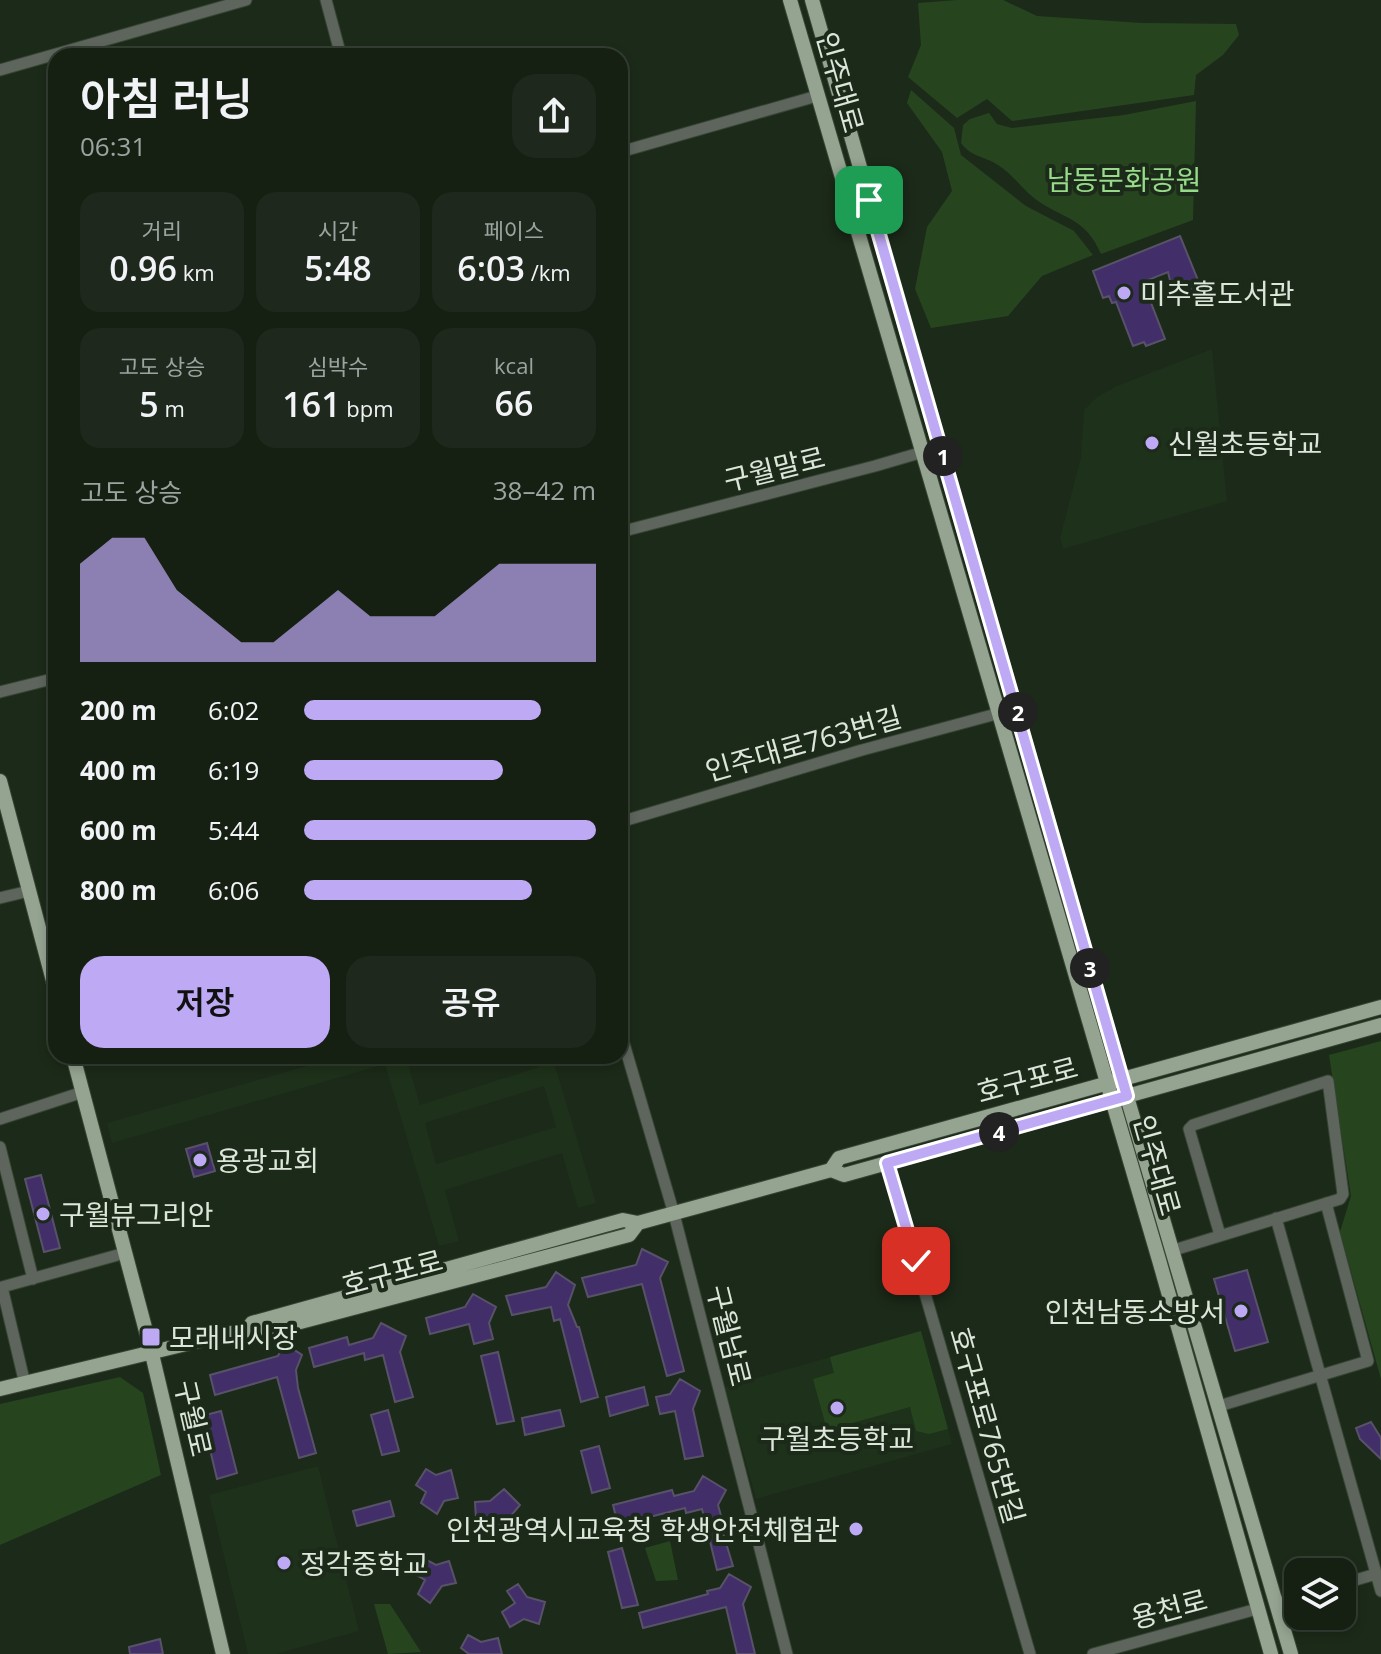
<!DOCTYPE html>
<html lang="ko">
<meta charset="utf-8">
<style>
:root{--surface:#152013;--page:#1e281c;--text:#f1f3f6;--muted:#9da3a0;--line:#343e33;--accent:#bea9f4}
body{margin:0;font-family:"Open Sans","Noto Sans KR",sans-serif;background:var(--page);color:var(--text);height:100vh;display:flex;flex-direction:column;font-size:30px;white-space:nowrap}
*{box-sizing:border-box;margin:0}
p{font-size:26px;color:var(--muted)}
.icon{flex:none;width:44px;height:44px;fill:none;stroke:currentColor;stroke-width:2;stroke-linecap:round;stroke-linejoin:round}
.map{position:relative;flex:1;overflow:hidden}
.side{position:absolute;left:48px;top:48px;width:580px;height:1016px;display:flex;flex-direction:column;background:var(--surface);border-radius:24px;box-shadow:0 4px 12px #0003,0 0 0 2px var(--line)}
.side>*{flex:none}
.controls{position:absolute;left:1284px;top:1558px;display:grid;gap:16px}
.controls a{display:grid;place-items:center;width:72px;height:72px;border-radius:16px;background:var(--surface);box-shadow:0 4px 12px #0003,0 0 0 2px var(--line);font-size:40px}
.pin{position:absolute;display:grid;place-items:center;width:68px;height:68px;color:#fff;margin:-34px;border-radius:16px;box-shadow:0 4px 12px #0006}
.km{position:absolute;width:40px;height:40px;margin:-20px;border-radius:50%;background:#222;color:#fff;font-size:22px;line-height:40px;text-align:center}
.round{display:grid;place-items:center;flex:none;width:84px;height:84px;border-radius:24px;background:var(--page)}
.overview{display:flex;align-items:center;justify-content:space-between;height:136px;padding:0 32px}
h1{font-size:44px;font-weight:600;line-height:60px}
.metrics{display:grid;grid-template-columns:repeat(3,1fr);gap:12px;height:136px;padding:8px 32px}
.metrics div{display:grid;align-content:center;border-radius:20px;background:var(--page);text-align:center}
.metrics b{font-size:34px;font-weight:600}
.metrics small{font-size:22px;font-weight:400}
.metrics p{font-size:22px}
.chart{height:224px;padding:16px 32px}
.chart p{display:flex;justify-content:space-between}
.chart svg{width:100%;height:144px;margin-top:8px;fill:var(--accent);opacity:.7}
.primary-button{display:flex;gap:16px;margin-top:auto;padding:16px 32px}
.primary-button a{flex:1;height:92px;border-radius:24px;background:var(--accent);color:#111;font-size:32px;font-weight:600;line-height:92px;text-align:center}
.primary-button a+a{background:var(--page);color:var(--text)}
ul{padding:0 32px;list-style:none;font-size:26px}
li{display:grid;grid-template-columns:128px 96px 1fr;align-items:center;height:60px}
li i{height:20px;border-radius:10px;background:var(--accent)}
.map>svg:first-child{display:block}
</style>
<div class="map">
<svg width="1381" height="1654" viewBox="0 0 1381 1654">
<rect width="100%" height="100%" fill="#1c2a19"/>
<!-- built -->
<path fill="#1e311a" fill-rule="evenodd" d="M1212,349l15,152 -164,48 -3,-11 21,-81 3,-47 13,-13 20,-11z
M342,1056h77l-12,4 13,45 119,-38 -3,-11h16l44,147 -18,5 -16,-55 -117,37 14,51 -20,5 -54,-182 -273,79 -5,-20zM544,1086l12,41 -120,37 -11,-41z
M921,1331l31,113 -196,55 -31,-112z
M318,1466l41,165 -83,23h-28l-39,-159z"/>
<!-- green -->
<path fill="#26451f" d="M957,0h46l34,16 105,7 94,1 3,11 -16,20 -27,20 -2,20 -182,26 -25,-22 -30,19 -49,-41 13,-32 -3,-42z
M911,90l43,38 7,27 65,51 48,25 19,24 -51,21 -34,40 -77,12 -16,-39 12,-62 25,-36 -10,-39 -35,-49z
M1196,101l-3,119 -92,34c-15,-34 -31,-33 -60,-51 -16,-10 -27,-28 -43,-38 -14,-9 -27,-8 -37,-22l2,-18 7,-6 19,-6 8,11 15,4 112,-13z
M1381,1041v338l-41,-147 11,-36 -22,-141z
M921,1331l27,98 -19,5 -13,-3 -6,-24 -83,23 -14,-51 21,-6 -4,-16z
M120,1377l23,16 18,82 -161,70v-141z
M670,1541l8,39 -22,1 -11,-33z
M374,1604h16l31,48 -33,2z"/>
<!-- building -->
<path fill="#422e68" stroke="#585269" stroke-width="2" d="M1180,236l22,54 -27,11 -7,-29 -25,10 22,57 -19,7 -2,-4 -11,4 -17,-44 -4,1 -3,-7 -6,2 -10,-27z
M207,1143l8,28 -21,6 -8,-28z
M41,1175l19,73 -16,4 -19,-73z
M642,1249l26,13 -8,16 24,93 -17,5 -25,-92 -54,13 -6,-19 54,-13z
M1247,1270l21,72 -33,9 -21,-72z
M556,1272l19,13 -7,20 9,22h2l19,70 -17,5 -21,-83 -6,2 -3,-14 -39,8 -6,-19 40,-9z
M473,1294l23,13 -7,16 4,16 -19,5 -5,-20 -39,10 -4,-16 39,-11z
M381,1323l25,13 -6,16 13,45 -18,5 -12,-47 -18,5 -1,-7 -50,14 -5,-19 38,-11 2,8 24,-7z
M284,1343l18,12 -6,15 2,18 18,65 -17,5 -22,-81 -62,18 -5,-20 68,-19z
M498,1352l16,69 -17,3 -16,-68z
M680,1379l20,12 -7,18 10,47 -18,3 -10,-48 -15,3 -4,-17 14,-3z
M644,1387l4,18 -38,11 -4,-19z
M388,1410l11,41 -17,4 -11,-40z
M560,1410l4,16 -39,9 -3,-17z
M221,1411l16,62 -20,6 -15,-63z
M1371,1422l10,16v21l-21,-20 -4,-11z
M599,1446l11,42 -18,5 -11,-42z
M426,1469l10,6 15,-5 7,28 -14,3 -7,13 -16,-11 5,-11 -10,-7z
M703,1476l23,14 -8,15 4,14 -3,1 14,46 -16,4 -15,-61 -16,4 -1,-5 -67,17 -5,-20 59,-15 2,6 20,-5z
M504,1489l16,16 -11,13 -1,15 -16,-1 -1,-14 -15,1 -1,-17 15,-1z
M390,1501l4,15 -37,10 -4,-15z
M622,1548l16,57 -16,3 -14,-56z
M419,1556l17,9 13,-4 7,22 -14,3 -12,17 -12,-9 7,-14 -14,-8z
M729,1574l22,13 -8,17 12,50h-18l-11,-47 -83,21 -4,-15 69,-19 -1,-3 13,-3z
M518,1584l9,13 18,5 -6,22 -15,-5 -14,8 -8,-15 13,-9 -8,-12z
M468,1635l13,7 17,-4 4,16h-33l-8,-6z
M160,1639l3,15h-33l-1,-7z"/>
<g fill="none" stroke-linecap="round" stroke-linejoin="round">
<!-- minor casing -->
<g stroke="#374434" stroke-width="13">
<path id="minor" d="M326,0l15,56
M0,70l246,-70
M620,152l197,-56
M620,532l255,-66 65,-19
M0,692l56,-14
M620,822l242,-72 138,-37
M0,898l29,-7
M620,1030l54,184 113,440
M0,1119l83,-27
M0,1147l33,132
M887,1163l143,491
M1276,1218l105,373
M1174,1250l166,-51 3,-5 -15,-113 -135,44 -4,4 31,106
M25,1384l-23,-97 123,-34
M1219,1406l149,-45 -42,-158
M1342,1584l34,-10
M1276,1603l22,-6
M1093,1654l164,-45"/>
</g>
<!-- major casing -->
<g stroke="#374434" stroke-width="16">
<path id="major" d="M790,0l369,1260 112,394
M812,0l310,1080 169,574
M0,781l56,211
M73,1056l79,298 71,300
M831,1170l8,-12 542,-151
M248,1329l7,5 374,-99 9,-12
M0,1389l248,-60 4,-6 371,-103 15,3 193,-53 13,5 537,-150"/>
</g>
<!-- minor -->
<use href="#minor" stroke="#5d655c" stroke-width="11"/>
<!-- major -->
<use href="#major" stroke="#94a491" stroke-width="14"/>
</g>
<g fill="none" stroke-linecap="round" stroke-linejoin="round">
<!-- route casing -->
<g stroke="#fff" stroke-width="16">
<path id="route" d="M869,200l258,896 -240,67 29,98"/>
</g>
<!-- route -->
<use href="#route" stroke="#bea9f4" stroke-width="10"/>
</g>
<!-- markers -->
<g fill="#bea9f4" stroke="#1c2a19" stroke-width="3">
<circle cx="1124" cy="293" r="8"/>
<circle cx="1152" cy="443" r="8"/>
<circle cx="200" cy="1160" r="8"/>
<circle cx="43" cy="1214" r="8"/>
<circle cx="1241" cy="1311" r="8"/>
<rect x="141" y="1327" width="20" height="20" rx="4"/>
<circle cx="837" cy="1408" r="8"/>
<circle cx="856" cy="1529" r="8"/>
<circle cx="284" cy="1563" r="8"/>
</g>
<g text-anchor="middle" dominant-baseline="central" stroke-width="8" stroke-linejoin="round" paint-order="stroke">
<!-- street labels -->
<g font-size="28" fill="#dde6db" stroke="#1c2a19">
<text transform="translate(841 82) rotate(74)">인주대로</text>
<text transform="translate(774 468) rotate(-14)">구월말로</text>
<text transform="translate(803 743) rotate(-16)">인주대로763번길</text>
<text transform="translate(1027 1079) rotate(-15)">호구포로</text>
<text transform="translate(1158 1165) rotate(74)">인주대로</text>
<text transform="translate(392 1272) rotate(-15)">호구포로</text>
<text transform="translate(730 1335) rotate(76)">구월남로</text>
<text transform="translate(194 1418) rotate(77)">구월로</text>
<text transform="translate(988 1425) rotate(74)">호구포로765번길</text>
<text transform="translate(1169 1608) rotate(-15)">용천로</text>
</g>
<!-- park labels -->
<g font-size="28" fill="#97da89" stroke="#1c2a19">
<text x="1124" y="179">남동문화공원</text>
</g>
<!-- poi labels -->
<g font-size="28" fill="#dde6db" stroke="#1c2a19" text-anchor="start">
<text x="1140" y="293">미추홀도서관</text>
<text x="1168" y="443">신월초등학교</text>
<text x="216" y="1160">용광교회</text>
<text x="59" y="1214">구월뷰그리안</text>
<text x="1225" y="1311" text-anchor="end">인천남동소방서</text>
<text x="169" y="1337">모래내시장</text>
<text x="837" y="1438" text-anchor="middle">구월초등학교</text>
<text x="840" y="1529" text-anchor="end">인천광역시교육청 학생안전체험관</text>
<text x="300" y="1563">정각중학교</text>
</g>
</g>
</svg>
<div class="controls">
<a><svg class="icon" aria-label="layers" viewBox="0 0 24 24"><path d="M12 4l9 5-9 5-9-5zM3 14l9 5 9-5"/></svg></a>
</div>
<div class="pin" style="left:869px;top:200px;background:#1e9e55"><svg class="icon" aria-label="arrive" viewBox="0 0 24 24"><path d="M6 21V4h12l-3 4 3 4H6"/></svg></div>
<div class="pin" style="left:916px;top:1261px;background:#d93025"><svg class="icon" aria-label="check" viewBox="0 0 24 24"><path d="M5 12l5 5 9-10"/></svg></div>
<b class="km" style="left:943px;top:456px">1</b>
<b class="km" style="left:1018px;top:712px">2</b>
<b class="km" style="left:1090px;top:968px">3</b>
<b class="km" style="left:999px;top:1132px">4</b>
<section class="side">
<div class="overview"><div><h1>아침 러닝</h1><p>06:31</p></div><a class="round"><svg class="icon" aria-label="share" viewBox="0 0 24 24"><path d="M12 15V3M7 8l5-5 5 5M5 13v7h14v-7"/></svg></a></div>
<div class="metrics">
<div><p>거리</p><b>0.96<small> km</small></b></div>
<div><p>시간</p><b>5:48</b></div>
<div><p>페이스</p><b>6:03<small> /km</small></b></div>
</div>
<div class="metrics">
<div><p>고도 상승</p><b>5<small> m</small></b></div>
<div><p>심박수</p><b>161<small> bpm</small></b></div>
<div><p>kcal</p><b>66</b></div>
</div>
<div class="chart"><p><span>고도 상승</span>38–42 m</p>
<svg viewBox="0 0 160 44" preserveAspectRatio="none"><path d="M0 44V14L10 6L20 6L30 22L40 30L50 38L60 38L70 30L80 22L90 30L100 30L110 30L120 22L130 14L140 14L150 14L160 14V44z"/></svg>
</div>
<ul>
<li><b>200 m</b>6:02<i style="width:81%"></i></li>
<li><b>400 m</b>6:19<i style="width:68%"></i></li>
<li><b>600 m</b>5:44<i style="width:100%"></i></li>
<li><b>800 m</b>6:06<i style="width:78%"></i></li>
</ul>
<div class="primary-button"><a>저장</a><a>공유</a></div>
</section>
</div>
